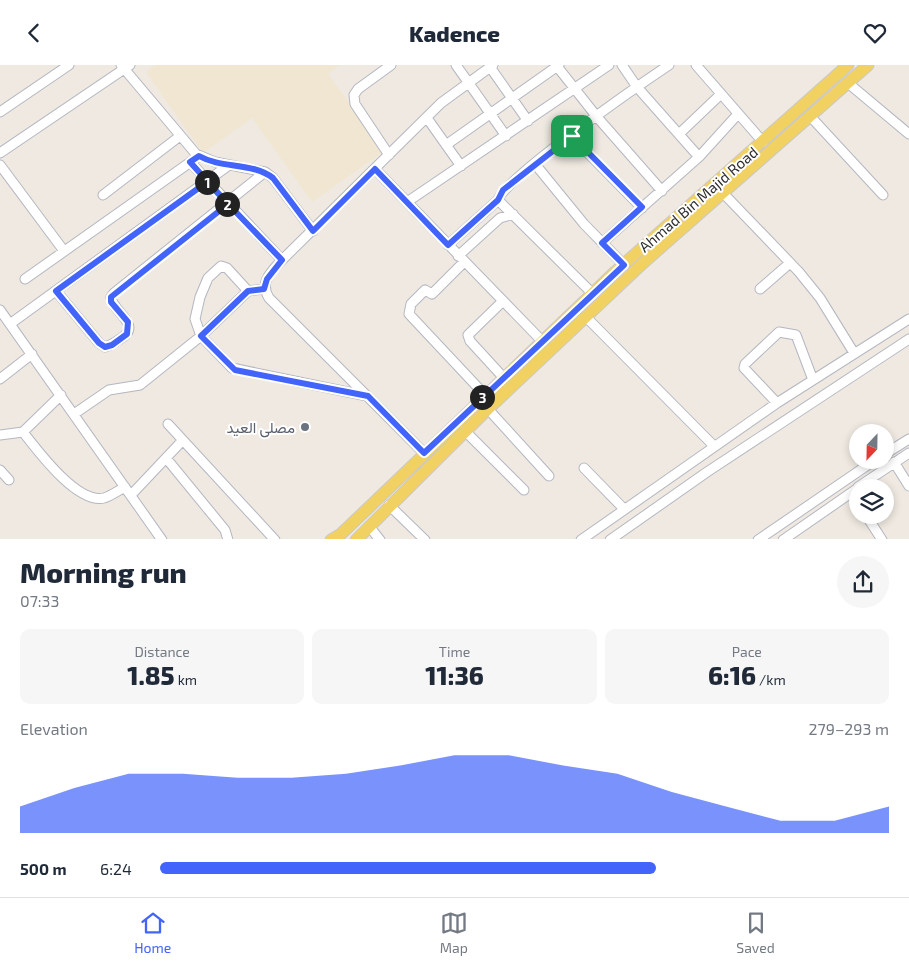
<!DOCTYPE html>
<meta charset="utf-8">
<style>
:root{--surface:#fff;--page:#f6f6f7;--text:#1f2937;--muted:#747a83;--line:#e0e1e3;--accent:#4264fb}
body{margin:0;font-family:"Exo 2",Vazirmatn,sans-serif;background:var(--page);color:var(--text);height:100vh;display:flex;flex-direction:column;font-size:19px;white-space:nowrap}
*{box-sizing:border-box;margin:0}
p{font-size:16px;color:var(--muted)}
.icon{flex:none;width:28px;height:28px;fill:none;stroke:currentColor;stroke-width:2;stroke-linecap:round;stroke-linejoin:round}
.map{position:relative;height:474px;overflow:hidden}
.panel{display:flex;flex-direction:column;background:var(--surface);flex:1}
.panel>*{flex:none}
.needle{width:32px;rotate:202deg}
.buttons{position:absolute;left:849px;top:359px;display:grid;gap:10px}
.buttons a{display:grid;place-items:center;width:45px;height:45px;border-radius:50%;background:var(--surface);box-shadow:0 2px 8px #0003;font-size:25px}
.pin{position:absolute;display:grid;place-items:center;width:42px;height:42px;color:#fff;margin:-21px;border-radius:10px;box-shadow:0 2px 8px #0006}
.km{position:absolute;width:25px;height:25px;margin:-12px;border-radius:50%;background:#222;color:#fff;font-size:14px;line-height:25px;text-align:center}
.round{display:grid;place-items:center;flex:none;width:52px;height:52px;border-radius:26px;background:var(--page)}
.overview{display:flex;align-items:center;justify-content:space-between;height:85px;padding:0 20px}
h1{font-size:28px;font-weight:800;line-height:38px}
.figures{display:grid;grid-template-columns:repeat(3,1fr);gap:8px;height:85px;padding:5px 20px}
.figures div{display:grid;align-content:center;border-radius:10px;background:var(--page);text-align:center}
.figures b{font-size:25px;font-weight:800}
.figures small{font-size:14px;font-weight:400}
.figures p{font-size:14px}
.chart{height:140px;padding:10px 20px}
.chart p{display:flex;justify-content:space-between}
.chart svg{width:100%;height:90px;margin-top:5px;fill:var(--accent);opacity:.7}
ul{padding:0 20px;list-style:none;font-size:16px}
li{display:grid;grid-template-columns:80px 60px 1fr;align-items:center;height:38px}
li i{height:12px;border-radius:6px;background:var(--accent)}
header{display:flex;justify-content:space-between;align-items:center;height:65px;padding:0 20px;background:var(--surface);font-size:22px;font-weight:800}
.tab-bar{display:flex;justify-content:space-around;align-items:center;height:70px;border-top:1px solid var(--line);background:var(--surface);font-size:14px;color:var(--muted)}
.tab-bar a{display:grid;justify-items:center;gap:2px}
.tab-bar .selected{color:var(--accent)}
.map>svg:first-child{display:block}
</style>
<header><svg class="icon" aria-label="back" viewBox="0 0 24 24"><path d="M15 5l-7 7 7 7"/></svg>Kadence<svg class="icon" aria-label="heart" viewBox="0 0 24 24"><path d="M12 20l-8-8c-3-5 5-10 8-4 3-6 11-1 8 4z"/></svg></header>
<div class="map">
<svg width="909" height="475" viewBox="0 0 909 475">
<rect width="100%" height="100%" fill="#efe9e1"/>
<!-- education -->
<path fill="#f0e6d1" d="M155,0h184l-11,9 56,77 -72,51 -60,-84 -49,35 -57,-81z"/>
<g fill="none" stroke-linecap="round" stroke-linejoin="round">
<!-- minor casing -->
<g stroke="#b4b7c1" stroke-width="11">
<path id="minor" d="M121,0l75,89 19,8 50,10 8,6 40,53
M456,0l50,71
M556,0l41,52 65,74
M622,0l15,22 62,70
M696,0l67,77
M490,2l38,54
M848,18l61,51
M0,47l69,-47
M810,51l73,79
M427,53l34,48
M679,69l42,-40
M571,71l71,72
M446,80l113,-80
M0,88l130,-88
M389,90l-34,-51 -1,-9 4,-6 33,-24
M190,97l92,98
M535,99l49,60 40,41
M0,100l64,86
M375,104l168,173
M723,128l76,79 21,26 34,55
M103,130l77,-59
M498,135l95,94
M407,137l202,-137
M602,178l97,-86 39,-43
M448,180l50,-45c8,-23 144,-117 171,-135
M458,191l42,-38 13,-4
M464,197l-32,32 -7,-4 -14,14 -2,10 76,81
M25,214l174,-123
M760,224l30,-26
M56,226l43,52 6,4c7,-2 12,-6 18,-10 18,-13 -11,-26 -12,-40l3,-4 151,-121
M248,226l-21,-23 -6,-2 -13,12 -8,19 -5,22 6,17 31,32 135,28
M0,245l162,230
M586,252l128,129
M10,259l219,-159
M503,312l-33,-36 -2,-6 35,-34
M0,314l32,-25
M777,338l-33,-35 1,-4 34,-32 17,3 17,45
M488,344l61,67
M74,349l35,-24 31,-5 61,-49 47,-45 16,-2
M168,359l107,116
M465,366l59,59
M23,367c15,19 54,72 81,66 7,-2 15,-8 21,-11
M0,370l23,-3 38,-37
M424,388l-155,-155c-10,-16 2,-26 13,-38l159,-157 52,-38
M885,389l24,-15
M166,393l59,72 3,10
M894,397l15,24
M584,403l40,41
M0,405l9,10
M858,422l51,-34
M131,430l51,-54
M389,440l36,35
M866,450l16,25
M369,461l11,14
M581,475l196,-137 132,-84
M610,475l97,-68 202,-133
M758,475l117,-80
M783,475l75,-52"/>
</g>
<!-- major casing -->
<g stroke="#c9c9c9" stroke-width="13">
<path id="major" d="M331,475l10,-6 274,-262 233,-207
M356,475l132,-131 155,-146 225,-198"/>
</g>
<!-- minor -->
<use href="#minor" stroke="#fff" stroke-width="9"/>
<!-- major -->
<use href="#major" stroke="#f2d163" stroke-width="11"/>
</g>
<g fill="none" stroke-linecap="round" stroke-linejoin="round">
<!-- route casing -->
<g stroke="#fff" stroke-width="10">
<path id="route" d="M572,71l-69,54 -5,10 -50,45 -73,-76 -62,62 -40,-53c-21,-16 -51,-9 -74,-22l-9,6 38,42 -117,93v5l17,20 -1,12 -15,11 -7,2 -6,-4 -43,-52 151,-109c25,26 50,52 75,78l-15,19 -3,10 -16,2 -47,45 34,34 133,26 56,57 200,-188 -22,-22 40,-36 -70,-71"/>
</g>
<!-- route -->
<use href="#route" stroke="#4264fb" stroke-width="6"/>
</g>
<!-- markers -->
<circle fill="#6b7280" stroke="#fff" stroke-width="2" cx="305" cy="362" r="5"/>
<g text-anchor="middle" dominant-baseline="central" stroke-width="4" stroke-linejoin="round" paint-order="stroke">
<!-- street labels -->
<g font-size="15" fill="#2e2e2e" stroke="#fff">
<text transform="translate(698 134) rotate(-41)">Ahmad Bin Majid Road</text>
</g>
<!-- worship labels -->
<g font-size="15" fill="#5b616d" stroke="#fff" text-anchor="end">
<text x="295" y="362">مصلى العيد</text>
</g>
</g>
</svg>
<div class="buttons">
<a><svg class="needle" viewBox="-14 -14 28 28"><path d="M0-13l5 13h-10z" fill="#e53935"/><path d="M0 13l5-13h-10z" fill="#747a83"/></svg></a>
<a><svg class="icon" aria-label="layers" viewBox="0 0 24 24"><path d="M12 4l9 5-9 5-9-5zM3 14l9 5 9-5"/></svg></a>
</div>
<div class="pin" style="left:572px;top:71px;background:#1e9e55"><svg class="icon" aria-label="arrive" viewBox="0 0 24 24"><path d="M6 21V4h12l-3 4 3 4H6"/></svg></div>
<b class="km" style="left:207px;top:117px">1</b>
<b class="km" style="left:227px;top:139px">2</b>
<b class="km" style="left:482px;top:332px">3</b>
</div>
<section class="panel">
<div class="overview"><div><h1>Morning run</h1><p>07:33</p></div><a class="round"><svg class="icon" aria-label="share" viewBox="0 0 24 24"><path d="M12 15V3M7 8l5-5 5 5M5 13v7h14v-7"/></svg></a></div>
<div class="figures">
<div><p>Distance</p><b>1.85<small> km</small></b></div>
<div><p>Time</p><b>11:36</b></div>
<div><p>Pace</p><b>6:16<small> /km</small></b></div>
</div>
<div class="chart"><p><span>Elevation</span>279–293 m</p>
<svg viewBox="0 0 160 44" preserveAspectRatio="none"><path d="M0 44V31L10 22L20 15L30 15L40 17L50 17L60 15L70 11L80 6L90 6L100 11L110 15L120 24L130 31L140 38L150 38L160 31V44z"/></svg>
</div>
<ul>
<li><b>500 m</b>6:24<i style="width:68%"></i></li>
</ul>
</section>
<nav class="tab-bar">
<a class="selected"><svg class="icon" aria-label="home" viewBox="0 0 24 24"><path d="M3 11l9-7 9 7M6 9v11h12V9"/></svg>Home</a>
<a><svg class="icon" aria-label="map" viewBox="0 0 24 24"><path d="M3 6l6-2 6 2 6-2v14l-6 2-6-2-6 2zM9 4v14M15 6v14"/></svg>Map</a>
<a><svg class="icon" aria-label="saved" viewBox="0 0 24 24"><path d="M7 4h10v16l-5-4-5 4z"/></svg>Saved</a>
</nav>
